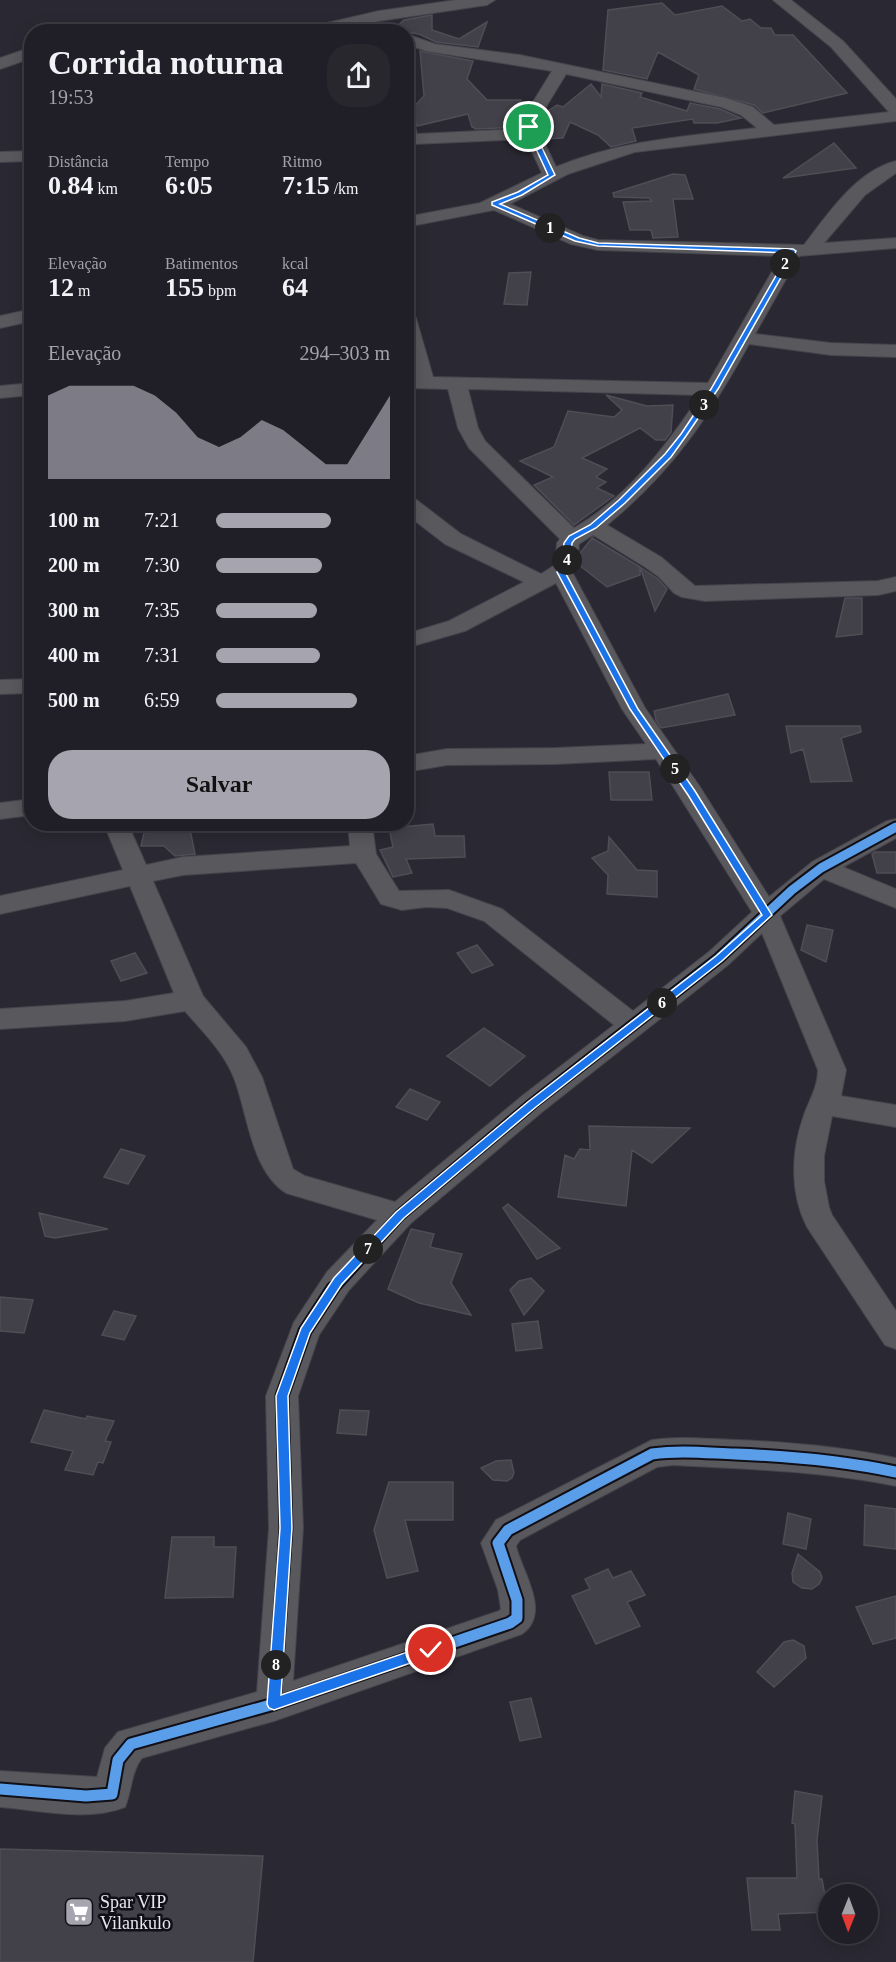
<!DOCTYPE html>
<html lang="pt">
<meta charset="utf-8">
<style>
:root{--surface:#201e26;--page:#28272e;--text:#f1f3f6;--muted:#a2a2a7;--line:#3d3c43;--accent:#a5a4af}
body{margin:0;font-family:"Times New Roman",serif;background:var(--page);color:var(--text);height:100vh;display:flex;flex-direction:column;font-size:22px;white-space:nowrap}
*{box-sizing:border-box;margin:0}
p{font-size:20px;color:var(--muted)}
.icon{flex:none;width:33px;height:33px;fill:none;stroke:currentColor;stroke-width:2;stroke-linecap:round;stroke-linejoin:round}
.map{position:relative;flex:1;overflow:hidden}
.panel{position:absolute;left:24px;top:24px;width:390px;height:807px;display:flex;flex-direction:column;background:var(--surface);border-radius:24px;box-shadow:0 3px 15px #0003,0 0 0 2px var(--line)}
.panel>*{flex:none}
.needle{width:39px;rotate:181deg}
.fabs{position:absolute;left:818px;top:1884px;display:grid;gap:12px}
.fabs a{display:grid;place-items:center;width:60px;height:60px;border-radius:50%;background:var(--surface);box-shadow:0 3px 15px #0003,0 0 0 2px var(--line);font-size:30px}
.pin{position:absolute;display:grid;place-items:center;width:51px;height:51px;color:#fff;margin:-26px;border:3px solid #fff;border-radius:50%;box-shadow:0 2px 6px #0007}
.km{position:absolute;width:30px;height:30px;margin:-15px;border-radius:50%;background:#222;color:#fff;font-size:16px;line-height:30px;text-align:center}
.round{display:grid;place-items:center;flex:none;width:63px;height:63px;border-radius:24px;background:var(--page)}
.headline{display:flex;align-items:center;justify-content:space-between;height:102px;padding:0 24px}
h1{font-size:33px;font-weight:800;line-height:45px}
.metrics{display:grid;grid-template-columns:repeat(3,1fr);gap:9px;height:102px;padding:6px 24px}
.metrics div{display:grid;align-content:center}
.metrics b{font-size:26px;font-weight:800}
.metrics small{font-size:16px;font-weight:400}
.metrics p{font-size:16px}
.chart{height:168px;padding:12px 24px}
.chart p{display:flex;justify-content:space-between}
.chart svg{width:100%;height:108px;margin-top:6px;fill:var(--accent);opacity:.7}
.button{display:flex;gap:12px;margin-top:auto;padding:12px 24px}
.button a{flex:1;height:69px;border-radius:24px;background:var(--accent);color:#111;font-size:24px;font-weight:800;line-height:69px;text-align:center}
ul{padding:0 24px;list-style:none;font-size:20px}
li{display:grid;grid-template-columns:96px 72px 1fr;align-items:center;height:45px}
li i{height:15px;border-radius:8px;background:var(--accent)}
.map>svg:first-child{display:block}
</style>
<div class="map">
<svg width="896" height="1962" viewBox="0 0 896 1962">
<rect width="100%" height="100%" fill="#2a2832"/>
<!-- building -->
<path fill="#424149" stroke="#4f4d55" stroke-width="1.5" d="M662,3l13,12 47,-9 20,15 8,-2 11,9h10l4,7h18l54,58 -84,20 -9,-8 -60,-16 5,-14 -41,-23 -11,27 -44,-9 5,-60z
M432,15v15l27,9 28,-17 -9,25 -42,-5 -17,-8 -26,-4 11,-10z
M420,51l53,10 -6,18 20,21h34l-1,27 -44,2 -4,-2 -4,-13 -51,12 -2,-6 -5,-3 -1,-5 15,-16z
M591,84l10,13 1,-13 40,9 -2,4 47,14 3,-8 30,6 21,9 -24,5h-23l-1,-4 -61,9 4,13 -25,6 -13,-12 -28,-13 -7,16 -18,1 -6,-12 6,-14 12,-8 6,2z
M834,143l22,25 -73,10z
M673,174l12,1 8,24h-20l5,38 -25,1 -2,-8h-21l-7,-28 29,-1 -3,-3 -35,-1 -1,-4z
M531,272l-4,33 -23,-1 5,-31z
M606,395l41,11 26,-1 -2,27 -6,8h-9l-16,-12 -58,30 25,11 -11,8 10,5 -9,6 17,8 -40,29 -40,-40 19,-8 -33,-16 34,-14 14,-36 46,6 8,-7z
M592,538l48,29v8l-33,12 -28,-22 1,-12z
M640,567l18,12 9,10 -12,22z
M845,598h17v36l-26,3z
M728,694l7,21 -74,13 -5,-8 -2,-9z
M786,726h74l1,6 -20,6 11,43 -41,1 -8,-33 -12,4z
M609,772h40l3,28h-41z
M146,824h43l6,30 -20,2 -11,-10h-23z
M433,824l2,12h29l1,21 -59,2 6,14 -19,4 -13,-27 13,-3 -4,-19z
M609,837l28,33 20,1v26l-50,-3 1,-19 -16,-17 16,-7z
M875,852h21v21h-19l-5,-19z
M807,925l26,5 -7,32 -25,-12z
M477,945l16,20 -21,8 -15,-20z
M135,953l12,20 -26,8 -10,-20z
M484,1028l41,28 -35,30 -43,-30z
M410,1089l30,13 -13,18 -31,-13z
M589,1126l45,1 56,1 -38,35 -20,-13 -6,56 -68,-9 7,-42 9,4 6,-10 10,1z
M121,1149l24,7 -17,28 -24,-7z
M508,1204l52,44 -23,11 -34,-51z
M39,1213l69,16 -53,9 -10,-2z
M411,1229l23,5 -4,13 32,7 -11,29 20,32 -52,-12 -31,-14z
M531,1278l13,13 -20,24 -14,-25 9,-9z
M0,1297l33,3 -9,33 -24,-2z
M114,1311l22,5 -12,24 -22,-5z
M538,1321l4,27 -26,3 -4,-27z
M44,1410l42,9 1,-3 27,5 -9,20 6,1 -8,21 -5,-1 -5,13 -28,-5 8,-19 -42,-9z
M340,1410l29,1 -3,24 -29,-2z
M511,1460l3,13 -2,5 -5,3 -14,-1 -12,-12 15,-7z
M389,1482h64v38h-48l13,51 -31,7 -13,-48z
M865,1505l31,4v40l-32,-4z
M788,1513l23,6 -5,30 -23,-5z
M172,1537h42v10h22l-3,50 -68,1z
M798,1554l22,18 2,6 -3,6 -7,5 -10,-1 -9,-6 -1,-9z
M608,1569l5,9 18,-7 14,24 -18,7 13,24 -44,18 -24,-48 18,-7 -5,-10z
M896,1596v42l-23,6 -17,-37z
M793,1640l11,6 2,12 -32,29 -17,-15 27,-30z
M531,1698l10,39 -21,4 -10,-39z
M795,1791l27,5 -5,44 2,39h3l6,33 -50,2 2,16h-28l-5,-52h50l-2,-54 -3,-1z
M0,1849l263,7 -10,106h-253z"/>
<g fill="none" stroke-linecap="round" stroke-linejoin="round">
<!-- minor casing -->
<g stroke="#45434c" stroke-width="2">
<path id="minor" d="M456,0h39l-8,5 -108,16 -49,11h-30l1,-3 78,-18z
M773,0h18l52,41 53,58v22l-261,31 -67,22 -58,30 73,32 15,4 206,5c24,-31 52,-74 92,-84v12l-31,22 -41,48 72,-5v10l-97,8 -44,78 76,9 65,2v12l-65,-2 -82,-11c-41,74 -76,127 -142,181l54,32 34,29 183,-5 18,-4v14l-18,4 -173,6 -23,-4 -8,-4 -15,-16 -14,-10 -52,-32 -14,9 -2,22 -5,6 73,136 55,79 69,110 43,-35 75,-41 9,-2v19l-53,29 53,22v19l-72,-29 -44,37 66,154 -5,26 55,9v22l-64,-11 -8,40v25l5,26 3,8 64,96v38l-11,-4 -78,-118c-17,-33 -16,-74 -4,-109 5,-16 15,-30 15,-48l-56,-137 -34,32 -186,147 -131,111 -62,67 -30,45 -21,61 5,132 -10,153 206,-70 2,-2 -3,-19 -17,-47 15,-23 156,-80c28,-4 55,-1 83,0 54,2 108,7 161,18v28c-74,-15 -148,-17 -223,-21l-16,2 -137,73 -4,6c6,26 36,67 6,88l-248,87 -132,37c-11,14 -10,32 -17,49 -38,15 -85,3 -125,0v-36l97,6 8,-29 13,-16 139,-40 12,-164 -3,-132 28,-74 33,-50 50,-52 -91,-27c-35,-22 -38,-79 -52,-115 -10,-26 -32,-47 -49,-67l-60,10 -125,8v-20l125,-8 49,-8 -44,-107 -130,28v-18l123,-26 -19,-46h24l18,41 37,-8 167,-11 -2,-22h24l4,30 23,37 50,-1 53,19 131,102 77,-60 42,-39 -96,-153 -100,5 -109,1 -41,7v-16l41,-7 109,-1 90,-4 -24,-35 -66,-126 -91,48 -59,17v-14l43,-13 75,-39 -79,-38 -39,-30v-17l8,1 47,36 80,40 14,-9 2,-22 3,-4 -91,-91 -11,-20 -10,-39 -42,-1v-12h7l-7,-23v-41l7,2 3,4 17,59 275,6 73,-127 -183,-6 -27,-6 -77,-34 -88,17v-10l74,-14 62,-30 -16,-34 -111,5 -9,-2v-25l8,5 3,12 105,-5v-9l30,-49 -126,-20 -20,-7v-10l29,10 85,11 206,43 27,9 21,18 115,-13 -58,-65zM566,74l155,33 20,8 16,13c-69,8 -136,12 -201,39l-19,-40 1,-7zM468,389l232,6c-32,49 -73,103 -126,133l-89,-87 -7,-13zM356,863l25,41 21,6 24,-3 21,1 37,13 130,104 -92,71 -127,106 -90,-26 -12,-7 -31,-92 -16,-30 -43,-51 -50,-115 30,-6z
M32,47v11l-32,11v-11z
M32,151v10l-32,1v-10z
M32,309v12l-32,7v-12z
M32,383v12l-32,3v-12z
M32,679v14l-32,1v-14z
M32,799v16l-32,4v-16z"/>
</g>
<!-- minor -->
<use href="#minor" fill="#59585c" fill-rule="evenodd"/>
<!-- cycleway-far1 casing -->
<g stroke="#100f17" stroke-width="13">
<path id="cycleway-far1" d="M332,1290l68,-75 132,-111 187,-146 73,-68 29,-22 75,-41"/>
</g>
<!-- cycleway casing -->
<g stroke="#100f17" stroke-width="15">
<path id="cycleway" d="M274,1704l12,-176 -4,-132 23,-65 28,-43
M0,1789l86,7 26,-2 6,-34 13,-16 143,-40 236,-81 7,-5v-18l-19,-57 10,-13 144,-76c28,-4 55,-1 83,0 54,2 108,7 161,18"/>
</g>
<!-- cycleway-far1 -->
<use href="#cycleway-far1" stroke="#5a9eea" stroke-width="9"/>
<!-- cycleway -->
<use href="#cycleway" stroke="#5a9eea" stroke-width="11"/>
</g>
<!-- route -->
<path fill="#1a73e8" stroke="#fff" stroke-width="1.5" d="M529,125l3,2 23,48 -33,20 -22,9 79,34 19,5 195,6 3,2 -78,138 -32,47 -15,21 -46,46 -29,25 -21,11 -3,4 -2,23 -5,6 73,137 57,82 77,124 -50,46 -186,146 -132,111 -62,66 -32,49 -22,63 4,132 -11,167 150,-51 7,6 -7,6 -157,54 -5,-2 -2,-4 13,-176 -4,-132 25,-68 33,-50 62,-66 133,-111 187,-145 46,-41 -74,-120 -58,-86 -73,-137 5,-6 2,-23 5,-7 21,-11 29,-25 46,-46 16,-20 30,-45 78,-136 -191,-7 -23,-5 -83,-36v-3l26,-10 30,-17 -22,-48z"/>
<!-- icons -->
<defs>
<g id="supermarket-square" transform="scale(1.5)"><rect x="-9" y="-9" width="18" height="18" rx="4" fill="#a5a4af" stroke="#100f17"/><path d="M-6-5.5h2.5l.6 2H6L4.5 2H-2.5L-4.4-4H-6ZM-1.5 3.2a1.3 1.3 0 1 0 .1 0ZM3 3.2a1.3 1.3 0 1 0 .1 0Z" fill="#fff"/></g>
</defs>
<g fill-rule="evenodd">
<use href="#supermarket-square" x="79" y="1912"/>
</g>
<g text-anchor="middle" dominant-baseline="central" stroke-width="5" stroke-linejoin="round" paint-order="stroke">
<!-- near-poi labels -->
<g font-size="18" fill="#e7e6f2" stroke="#100f17" text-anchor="start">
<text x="100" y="1902">Spar VIP<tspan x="100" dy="21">Vilankulo</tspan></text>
</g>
</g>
</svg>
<div class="fabs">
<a><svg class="needle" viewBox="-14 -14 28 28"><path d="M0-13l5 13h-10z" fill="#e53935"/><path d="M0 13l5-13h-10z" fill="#a2a2a7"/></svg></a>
</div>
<div class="pin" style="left:529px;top:127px;background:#1e9e55"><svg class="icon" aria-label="arrive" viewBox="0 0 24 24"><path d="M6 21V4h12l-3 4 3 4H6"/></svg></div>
<div class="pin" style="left:431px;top:1650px;background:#d93025"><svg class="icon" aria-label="check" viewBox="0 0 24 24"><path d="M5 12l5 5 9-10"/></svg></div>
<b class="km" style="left:550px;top:228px">1</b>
<b class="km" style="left:785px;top:264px">2</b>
<b class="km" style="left:704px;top:405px">3</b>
<b class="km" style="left:567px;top:560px">4</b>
<b class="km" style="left:675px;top:769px">5</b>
<b class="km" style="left:662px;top:1003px">6</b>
<b class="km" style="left:368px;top:1249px">7</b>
<b class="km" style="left:276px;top:1665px">8</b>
<section class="panel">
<div class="headline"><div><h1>Corrida noturna</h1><p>19:53</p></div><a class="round"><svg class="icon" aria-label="share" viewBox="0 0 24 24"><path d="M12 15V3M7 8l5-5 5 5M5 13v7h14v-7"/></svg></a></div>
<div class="metrics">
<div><p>Distância</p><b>0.84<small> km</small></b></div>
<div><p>Tempo</p><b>6:05</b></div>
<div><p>Ritmo</p><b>7:15<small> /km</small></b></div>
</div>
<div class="metrics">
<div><p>Elevação</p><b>12<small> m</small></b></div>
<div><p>Batimentos</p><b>155<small> bpm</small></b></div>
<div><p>kcal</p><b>64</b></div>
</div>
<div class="chart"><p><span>Elevação</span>294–303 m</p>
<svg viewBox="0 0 160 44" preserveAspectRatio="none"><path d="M0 44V10L10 6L20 6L30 6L40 6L50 10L60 17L70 27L80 31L90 27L100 20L110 24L120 31L130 38L140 38L150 24L160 10V44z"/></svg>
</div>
<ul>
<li><b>100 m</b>7:21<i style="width:66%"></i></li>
<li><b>200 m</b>7:30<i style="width:61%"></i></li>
<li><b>300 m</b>7:35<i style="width:58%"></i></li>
<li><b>400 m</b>7:31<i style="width:60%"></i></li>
<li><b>500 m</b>6:59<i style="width:81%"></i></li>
</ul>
<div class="button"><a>Salvar</a></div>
</section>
</div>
